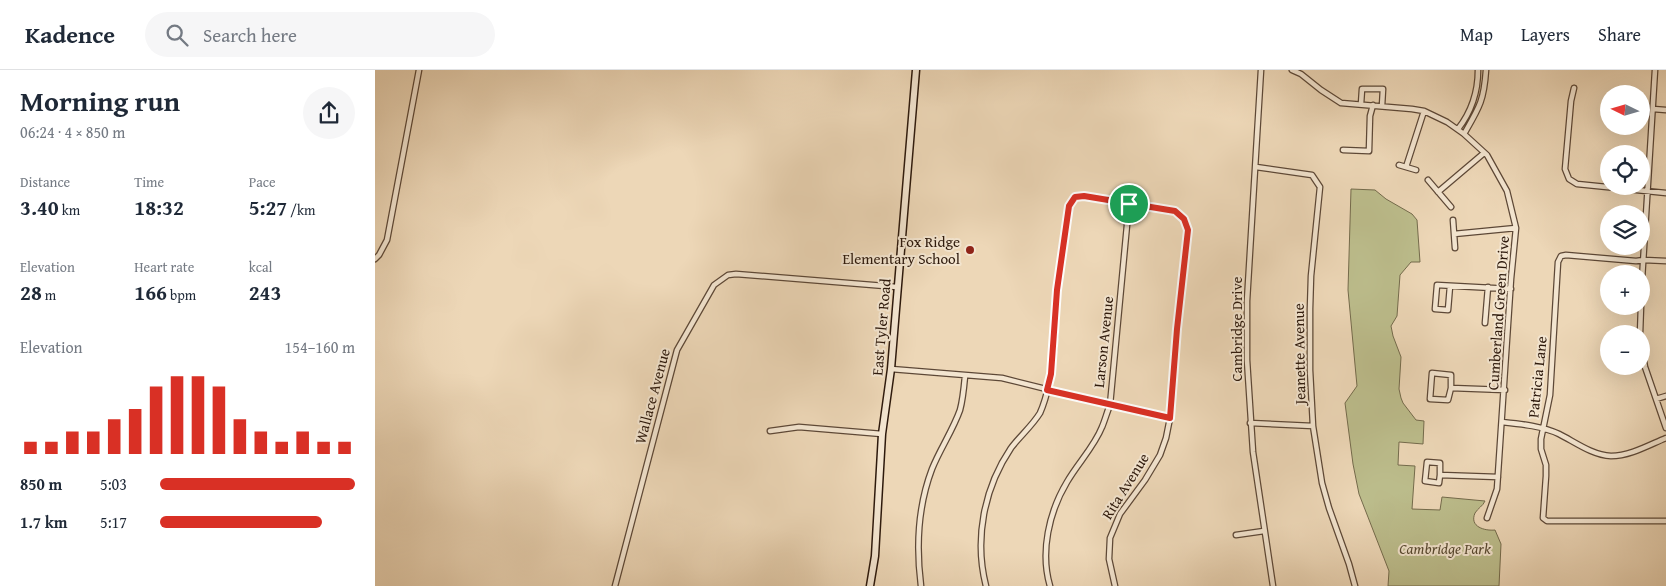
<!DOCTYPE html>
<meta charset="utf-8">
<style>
:root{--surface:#fff;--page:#f6f6f7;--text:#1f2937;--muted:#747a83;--line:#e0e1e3;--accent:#d93025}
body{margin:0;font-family:"Gentium Book Plus",serif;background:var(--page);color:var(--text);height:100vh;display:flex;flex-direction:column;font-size:19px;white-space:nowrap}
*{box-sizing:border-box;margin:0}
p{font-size:16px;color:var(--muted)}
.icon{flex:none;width:28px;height:28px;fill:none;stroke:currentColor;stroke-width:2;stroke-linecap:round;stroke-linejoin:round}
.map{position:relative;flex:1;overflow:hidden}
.panel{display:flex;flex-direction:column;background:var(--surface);width:375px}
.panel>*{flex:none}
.needle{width:32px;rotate:275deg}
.controls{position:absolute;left:1225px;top:15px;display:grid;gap:10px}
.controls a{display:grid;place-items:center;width:50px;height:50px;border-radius:50%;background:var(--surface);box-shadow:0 5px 20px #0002;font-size:25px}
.pin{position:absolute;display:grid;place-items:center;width:42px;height:42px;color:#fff;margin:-21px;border:2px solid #fff;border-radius:50%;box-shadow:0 1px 5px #0007}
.round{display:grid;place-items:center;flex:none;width:52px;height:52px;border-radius:26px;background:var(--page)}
.summary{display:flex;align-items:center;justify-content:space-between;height:85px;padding:0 20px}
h1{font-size:28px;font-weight:700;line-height:38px}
.metrics{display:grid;grid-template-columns:repeat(3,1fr);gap:8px;height:85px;padding:5px 20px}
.metrics div{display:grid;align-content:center}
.metrics b{font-size:21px;font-weight:700}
.metrics small{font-size:14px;font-weight:400}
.metrics p{font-size:14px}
.chart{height:140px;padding:10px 20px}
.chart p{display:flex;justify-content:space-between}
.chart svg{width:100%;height:90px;margin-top:5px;stroke:var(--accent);stroke-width:6}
ul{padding:0 20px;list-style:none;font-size:16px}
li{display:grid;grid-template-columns:80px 60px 1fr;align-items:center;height:38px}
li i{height:12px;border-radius:6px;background:var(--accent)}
header{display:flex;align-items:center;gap:30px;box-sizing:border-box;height:70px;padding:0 25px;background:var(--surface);border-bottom:1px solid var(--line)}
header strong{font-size:24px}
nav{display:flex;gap:28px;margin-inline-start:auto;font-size:18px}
.search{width:350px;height:45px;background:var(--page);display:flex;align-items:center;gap:12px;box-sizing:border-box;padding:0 18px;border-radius:28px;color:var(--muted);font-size:19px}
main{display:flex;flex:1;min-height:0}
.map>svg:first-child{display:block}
</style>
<header>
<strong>Kadence</strong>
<div class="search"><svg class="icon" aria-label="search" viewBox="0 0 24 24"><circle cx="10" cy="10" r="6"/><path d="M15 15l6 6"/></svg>Search here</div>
<nav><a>Map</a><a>Layers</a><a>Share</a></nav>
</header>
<main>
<section class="panel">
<div class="summary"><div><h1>Morning run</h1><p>06:24 · 4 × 850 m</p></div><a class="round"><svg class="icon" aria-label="share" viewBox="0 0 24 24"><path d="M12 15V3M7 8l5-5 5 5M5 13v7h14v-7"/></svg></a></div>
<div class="metrics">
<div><p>Distance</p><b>3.40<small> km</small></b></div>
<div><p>Time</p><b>18:32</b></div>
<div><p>Pace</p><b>5:27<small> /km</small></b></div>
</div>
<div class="metrics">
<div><p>Elevation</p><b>28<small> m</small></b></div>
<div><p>Heart rate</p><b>166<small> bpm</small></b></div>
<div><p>kcal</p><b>243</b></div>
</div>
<div class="chart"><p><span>Elevation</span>154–160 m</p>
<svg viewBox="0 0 160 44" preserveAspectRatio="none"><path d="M5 44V38M15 44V38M25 44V33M35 44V33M45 44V27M55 44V22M65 44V11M75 44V6M85 44V6M95 44V11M105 44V27M115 44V33M125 44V38M135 44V33M145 44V38M155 44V38"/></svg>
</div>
<ul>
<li><b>850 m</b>5:03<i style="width:100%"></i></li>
<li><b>1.7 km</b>5:17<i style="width:83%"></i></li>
</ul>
</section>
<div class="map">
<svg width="1291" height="516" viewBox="0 0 1291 516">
<rect width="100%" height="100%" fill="#edd7b7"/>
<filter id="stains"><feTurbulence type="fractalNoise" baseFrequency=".004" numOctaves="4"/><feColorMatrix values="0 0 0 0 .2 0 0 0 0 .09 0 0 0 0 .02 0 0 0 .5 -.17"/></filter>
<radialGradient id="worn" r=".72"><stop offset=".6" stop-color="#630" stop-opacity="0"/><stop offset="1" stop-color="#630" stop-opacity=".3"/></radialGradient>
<!-- green -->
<path fill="#bcbd8c" stroke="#746b4c" d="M976,119l24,1 11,9 26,15 5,6 3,42h-9l-11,13 -3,41 -6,10 2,10 8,21 -2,32 2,9 2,5 13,17 8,1 -1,23 -24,-2 -1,23 17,1 -3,43 28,1 2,-13 43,4c-2,5 -7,7 -10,12 -6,14 10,18 20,17l6,14 -2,42h-111l1,-15 -30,-77 -6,-30 -8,-61 12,-17 -9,-96z"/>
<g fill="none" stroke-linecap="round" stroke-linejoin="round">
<!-- street casing -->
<g stroke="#5d4837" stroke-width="7">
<path id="street" d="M886,0l-14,231v59l6,92 20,134
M917,0l9,4 20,16 20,13 71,6 12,2 23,11 17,12 23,21 20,36 9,37 -5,51 -14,210 -10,29
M1199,18l-3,13 -6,68 4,10 8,5 89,9
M986,34l1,-15h21l-1,17
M1278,39l13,1
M1083,59c14,-18 20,-37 20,-59
M1089,64c15,-26 20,-33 22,-64
M968,80l26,1 1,-35 3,-11
M1024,95l17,5
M881,97l56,8 8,12 -9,89 -1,33v61l3,56 9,57 7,25 20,56 6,22
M1031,97l18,-56
M1053,110l23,27
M1063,122l46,-39
M1078,150l2,28
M1079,164l62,-6
M0,189l4,-4 8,-15 32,-170
M1291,191l-22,-1 -8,1 -70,-6 -5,1 -3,6 -8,133 -9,44v10l5,16v11l-3,42 4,3h119
M1075,216l-2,24 -13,-1 2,-24 74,4
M1266,226l14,-226
M1110,253l3,-36
M1265,264l1,-28
M1266,274l4,23 21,61
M516,299l111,9 108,27 60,13
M1076,318l-3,12 -18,-1 2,-26 19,2v13l54,2
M1281,329l10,-3
M1127,352c19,2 40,4 57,12 16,8 33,21 52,22 19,0 38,-11 55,-18
M875,353l63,3
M395,361l29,-4 83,7
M1065,405l-1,8 -14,-2 2,-19 13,1v12l58,2
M861,465l28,-4
M240,516l62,-236 37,-65 14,-10 8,-1 161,13
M546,516c-5,-39 -3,-80 11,-117 8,-20 21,-39 28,-59 3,-11 4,-23 5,-34
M611,516c-12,-47 -2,-98 25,-138 9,-12 21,-22 29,-35 4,-9 7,-20 9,-29 6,-26 6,-60 8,-87 2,-30 8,-61 12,-91l6,-9 9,-1 91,15 9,8 4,11 -11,99 -7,89 -4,20 -6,17 -15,25 -25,34 -10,24 -1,21 6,27
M675,516c-10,-34 -1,-74 17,-104 11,-19 27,-35 35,-55 3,-7 5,-15 8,-22l19,-201"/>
</g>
<!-- secondary casing -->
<g stroke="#2d190c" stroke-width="9">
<path id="secondary" d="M495,516l5,-30 7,-122 9,-65 25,-299"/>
</g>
<!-- street -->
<use href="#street" stroke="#f3e5d0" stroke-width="4.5"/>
<!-- secondary -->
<use href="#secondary" stroke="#f3e5d0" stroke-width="6"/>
</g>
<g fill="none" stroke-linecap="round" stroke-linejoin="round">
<!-- route casing -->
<g stroke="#fff" stroke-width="10">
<path id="route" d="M709,126l91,15 9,8 4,11 -11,99 -7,89 -123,-28 4,-16 6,-84 12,-84 6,-9z"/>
</g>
<!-- route -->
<use href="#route" stroke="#d93025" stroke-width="6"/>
</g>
<!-- markers -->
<circle fill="#8f2418" stroke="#f3e5d0" stroke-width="2" cx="595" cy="180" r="5"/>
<g text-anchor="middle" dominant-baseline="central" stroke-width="4" stroke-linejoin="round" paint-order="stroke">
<!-- poi labels -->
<g font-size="15" fill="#2d190c" stroke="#f3e5d0" text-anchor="end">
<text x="585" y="171">Fox Ridge<tspan x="585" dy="17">Elementary School</tspan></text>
</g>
<!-- street labels -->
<g font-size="15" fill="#2d190c" stroke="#f3e5d0">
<text transform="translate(1123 243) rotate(-86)">Cumberland Green Drive</text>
<text transform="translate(506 257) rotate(-85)">East Tyler Road</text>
<text transform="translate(861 259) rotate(-90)">Cambridge Drive</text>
<text transform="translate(728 272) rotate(-84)">Larson Avenue</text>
<text transform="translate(924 284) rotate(-91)">Jeanette Avenue</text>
<text transform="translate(1162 307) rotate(-84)">Patricia Lane</text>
<text transform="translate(277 326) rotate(-75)">Wallace Avenue</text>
<text transform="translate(750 416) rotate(-58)">Rita Avenue</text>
</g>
<!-- park labels -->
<g font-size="15" font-style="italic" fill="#584a32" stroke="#f3e5d0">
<text x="1070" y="478">Cambridge Park</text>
</g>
</g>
<rect width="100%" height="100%" filter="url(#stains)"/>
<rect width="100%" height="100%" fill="url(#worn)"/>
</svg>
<div class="controls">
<a><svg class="needle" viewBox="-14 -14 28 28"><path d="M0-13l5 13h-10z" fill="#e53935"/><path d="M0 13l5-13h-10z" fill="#747a83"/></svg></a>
<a><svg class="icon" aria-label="locate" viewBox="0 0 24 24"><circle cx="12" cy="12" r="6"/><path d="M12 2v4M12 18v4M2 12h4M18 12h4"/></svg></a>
<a><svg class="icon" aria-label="layers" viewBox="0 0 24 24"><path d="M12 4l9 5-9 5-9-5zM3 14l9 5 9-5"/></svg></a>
<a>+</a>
<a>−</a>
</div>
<div class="pin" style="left:754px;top:134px;background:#1e9e55"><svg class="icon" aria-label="arrive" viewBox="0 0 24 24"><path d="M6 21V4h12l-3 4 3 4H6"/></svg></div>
</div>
</main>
